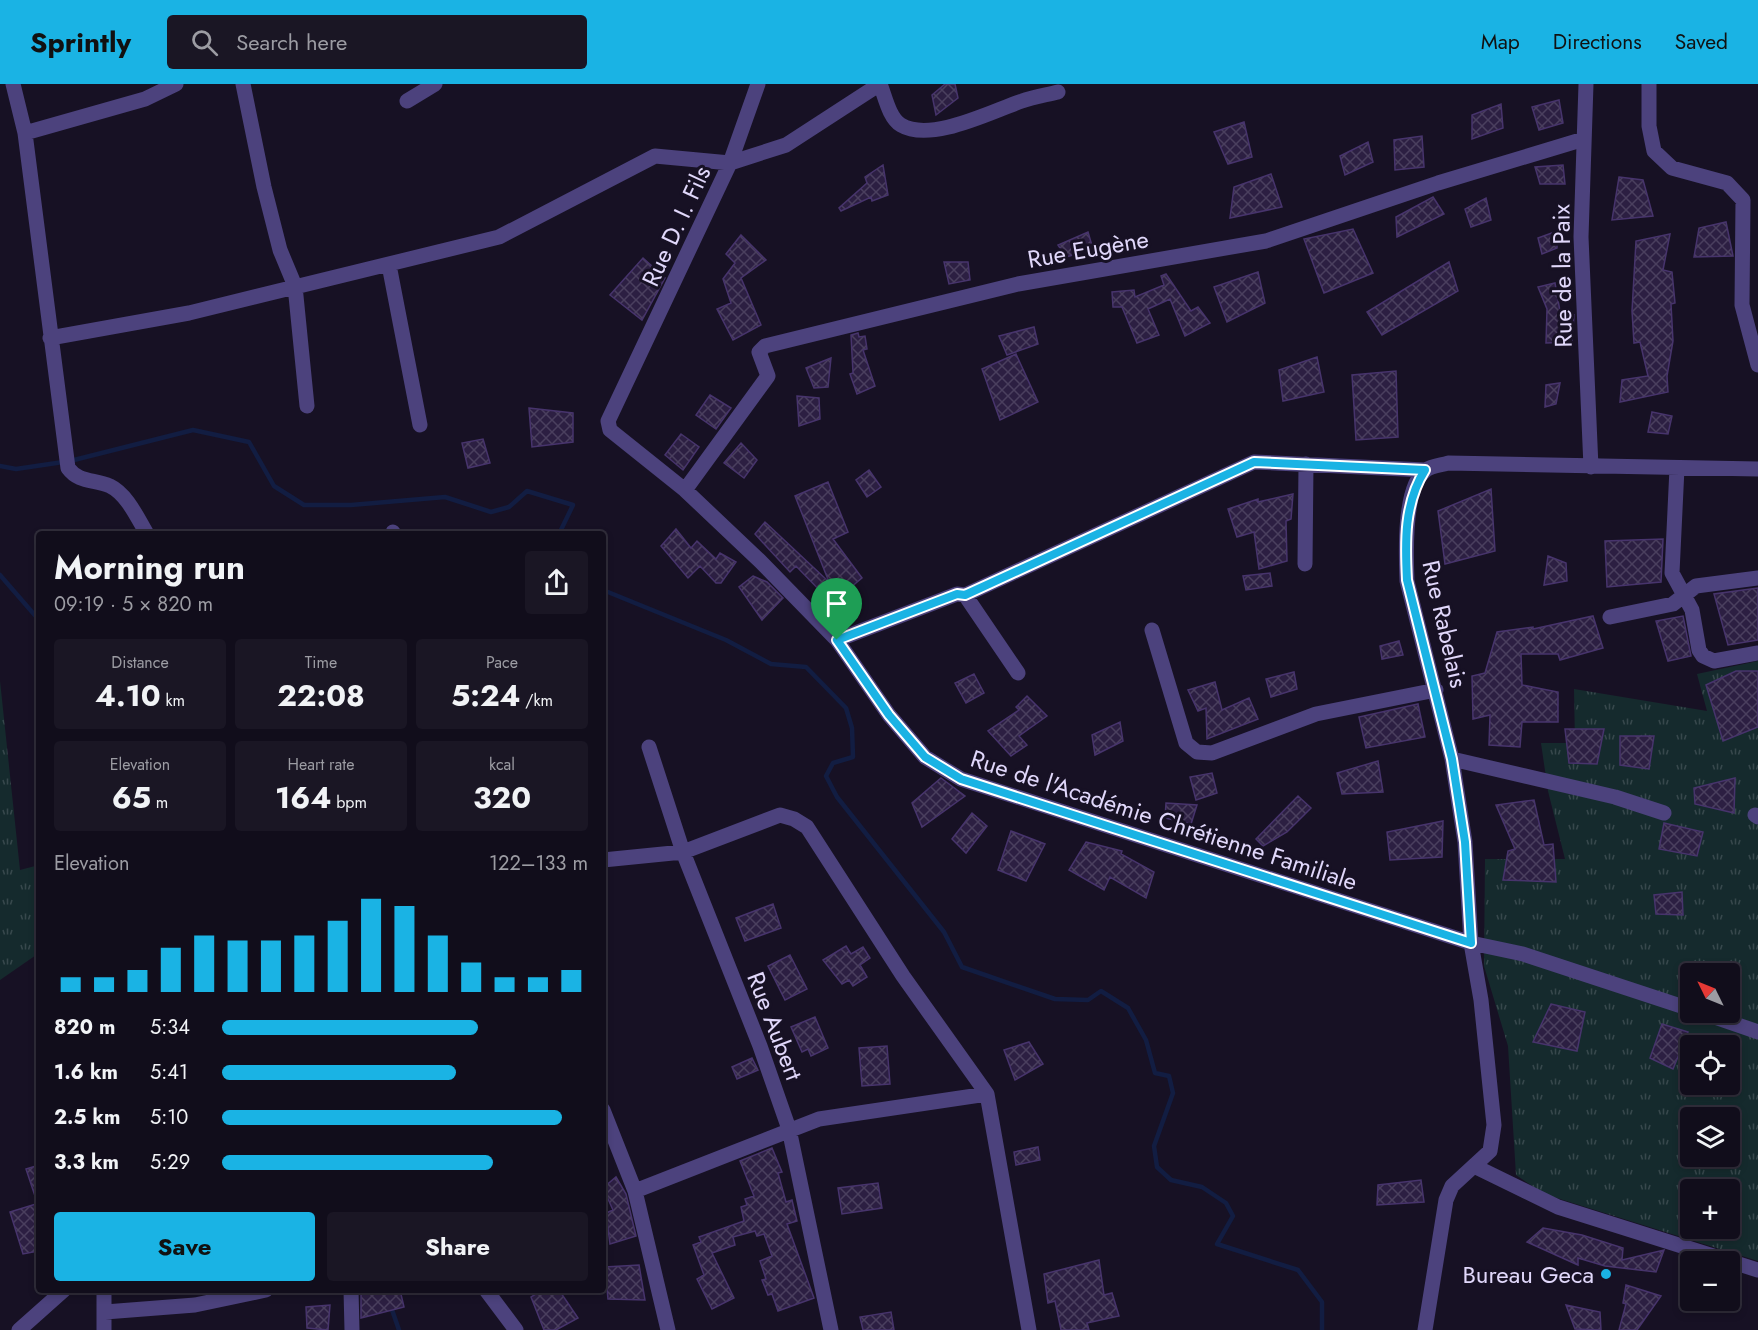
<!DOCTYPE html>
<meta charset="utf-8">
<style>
:root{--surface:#110d1b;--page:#1a1624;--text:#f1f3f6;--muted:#9c9ca3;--line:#302d3a;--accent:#1ab3e4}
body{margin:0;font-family:Jost,sans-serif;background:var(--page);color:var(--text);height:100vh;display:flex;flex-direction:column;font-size:22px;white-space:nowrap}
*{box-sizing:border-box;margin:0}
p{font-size:20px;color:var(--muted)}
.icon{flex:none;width:33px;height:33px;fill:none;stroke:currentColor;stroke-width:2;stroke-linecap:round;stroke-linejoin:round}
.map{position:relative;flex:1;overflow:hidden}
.side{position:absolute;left:36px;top:447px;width:570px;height:762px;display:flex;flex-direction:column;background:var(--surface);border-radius:6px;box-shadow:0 3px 9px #0003,0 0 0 2px var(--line)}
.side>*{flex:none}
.needle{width:39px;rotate:313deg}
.fabs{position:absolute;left:1680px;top:879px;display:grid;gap:12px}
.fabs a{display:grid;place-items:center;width:60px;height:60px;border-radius:6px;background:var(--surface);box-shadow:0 3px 9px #0003,0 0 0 2px var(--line);font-size:30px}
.pin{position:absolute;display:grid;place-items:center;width:51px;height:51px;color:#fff;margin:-62px -26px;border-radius:50% 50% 50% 0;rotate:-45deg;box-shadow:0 0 6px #0007}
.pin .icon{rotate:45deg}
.round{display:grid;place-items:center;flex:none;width:63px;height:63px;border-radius:6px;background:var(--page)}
.headline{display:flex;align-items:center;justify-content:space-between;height:102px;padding:0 18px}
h1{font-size:33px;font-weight:700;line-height:45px}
.metrics{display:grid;grid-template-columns:repeat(3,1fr);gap:9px;height:102px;padding:6px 18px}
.metrics div{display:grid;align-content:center;border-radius:6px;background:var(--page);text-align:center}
.metrics b{font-size:30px;font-weight:700}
.metrics small{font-size:16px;font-weight:400}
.metrics p{font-size:16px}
.chart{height:168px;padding:12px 18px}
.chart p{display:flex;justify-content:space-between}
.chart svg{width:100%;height:108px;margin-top:6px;stroke:var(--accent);stroke-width:6}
.button{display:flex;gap:12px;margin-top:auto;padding:12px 18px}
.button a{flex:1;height:69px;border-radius:6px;background:var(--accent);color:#111;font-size:24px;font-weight:700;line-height:69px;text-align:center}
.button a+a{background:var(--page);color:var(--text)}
ul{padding:0 18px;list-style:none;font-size:20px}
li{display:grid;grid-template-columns:96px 72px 1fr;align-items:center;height:45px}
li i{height:15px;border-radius:8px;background:var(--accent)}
header{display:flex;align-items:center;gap:36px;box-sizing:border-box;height:84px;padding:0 30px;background:var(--accent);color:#111}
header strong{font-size:28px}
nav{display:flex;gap:33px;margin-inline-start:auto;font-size:21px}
.search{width:420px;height:54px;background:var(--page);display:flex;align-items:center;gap:15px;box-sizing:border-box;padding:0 21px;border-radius:6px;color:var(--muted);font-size:22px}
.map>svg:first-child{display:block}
</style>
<header>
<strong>Sprintly</strong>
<div class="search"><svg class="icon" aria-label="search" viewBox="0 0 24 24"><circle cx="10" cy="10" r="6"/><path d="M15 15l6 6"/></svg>Search here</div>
<nav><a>Map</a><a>Directions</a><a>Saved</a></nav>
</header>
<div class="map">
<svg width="1758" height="1246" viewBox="0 0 1758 1246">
<defs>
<pattern id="grass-tufts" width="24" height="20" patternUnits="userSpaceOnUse" patternTransform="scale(1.5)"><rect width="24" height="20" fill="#152a2d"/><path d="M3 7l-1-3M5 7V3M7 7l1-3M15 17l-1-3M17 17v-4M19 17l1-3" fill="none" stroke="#37484c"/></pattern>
<pattern id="building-cross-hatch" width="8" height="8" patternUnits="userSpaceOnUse" patternTransform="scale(1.5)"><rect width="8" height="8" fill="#2c1f42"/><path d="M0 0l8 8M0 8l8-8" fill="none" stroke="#4a3f5e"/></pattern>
</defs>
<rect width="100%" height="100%" fill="#171124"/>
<!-- grass -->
<path fill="url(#grass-tufts)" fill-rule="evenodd" d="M1758,577v600l-214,-67 -28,-19 -8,-129 -24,-80 1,-107h80l-17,-68 -7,-48h34l-1,-54 133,22 -10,-37zM1690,890h40v38h-40zM1690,962h40v38h-40zM1690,1034h40v38h-40zM1690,1106h40v38h-40z
M0,597l20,189 19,-5v88l-39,27z"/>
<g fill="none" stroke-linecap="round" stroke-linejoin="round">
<!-- stream -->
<path stroke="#121d42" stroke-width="4.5" d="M0,382l16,3 54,-8 123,-31 56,12 25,44 30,19h47l94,-8 46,15 18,-5 18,-16 46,14 -14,29
M0,491l39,45
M603,506l123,50 45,24 35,3 40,41 6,20 1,29 -20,6 -7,13 11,21 107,135 18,35 93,32 33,1 13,-9 27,17 18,32 9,33 14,3 4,17 -19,53 3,21 14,13 31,7 24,16 7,13 -16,28 81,26 24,32v28
M390,1220l9,26"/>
</g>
<!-- building -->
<path fill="url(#building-cross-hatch)" stroke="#47346c" stroke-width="1.5" d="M945,0h10l3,14 -22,17 -4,-20z
M1559,16l4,23 -24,7 -7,-23z
M1501,20l2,24 -31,11v-24z
M1244,38l8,35 -24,7 -14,-32z
M1422,52l2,31 -29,3 -1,-30z
M1368,58l5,20 -28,13 -5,-19z
M883,81l5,30 -16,6 -1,-4 -30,14 -2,-3 28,-25 -2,-6z
M1563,81l2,19h-25l-5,-17z
M1271,90l11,33 -52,11 4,-31z
M1619,93l24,3 10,36 -41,4z
M1433,113l11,17 -47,23 -1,-20z
M1486,114l5,22 -20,7 -6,-18z
M1726,138l7,34 -39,1 5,-29z
M1353,145l20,44 -49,20 -20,-54z
M1557,147v17l-15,6 -4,-16z
M1088,148l5,17 -27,8 -8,-12z
M1670,150l-7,36 9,2 3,31 -4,1 2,37 -6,35 1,16 -48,10 2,-22 26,-4 -8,-34 -6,1 -2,-32 4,-70z
M741,151l25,25 -25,18 20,47 -28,15 -16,-31 14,-6 -8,-24 12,-16 -9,-9z
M643,174l22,20 -23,42 -32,-25z
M944,178h24l2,18 -21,4z
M1449,178l9,29 -76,44 -15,-23z
M1258,188l7,31 -38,19 -13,-35z
M1166,190l25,37 7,-4 12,16 -25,13 -15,-37 -22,10 11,26 -22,8 -15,-36h-9l-1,-15 22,-2 1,7 29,-12 -3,-9z
M1555,199l6,34 13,-2 -2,27 -26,1 1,-34 -9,-22z
M1034,243l4,17 -31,11 -8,-19z
M858,249l1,4 6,-1 2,13 -4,1 12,36 -18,8 -7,-20 3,-1 -2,-38z
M1016,270l22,48 -38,18 -18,-51z
M1317,273l7,35 -41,9 -4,-31z
M831,274l-3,29 -14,1 -8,-20z
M1396,287l2,66 -42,3 -4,-65z
M1560,299l-4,21 -11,3 1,-22z
M710,311l21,13 -15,21 -20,-14z
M797,312l22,2 1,21 -21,7z
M529,324l44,5v29l-41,5z
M1652,328l20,4 -4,18 -20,-2z
M681,350l18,13 -16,23 -18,-15z
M483,355l7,24 -22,5 -6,-25z
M741,359l16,17 -13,18 -20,-15z
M869,386l12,17 -14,10 -11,-17z
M828,398l20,50 -15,7 29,39 -30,25 -36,-37 -6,6 -35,-38 10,-12 64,60 -34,-86z
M1491,405l4,62 -50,13 -7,-53z
M1293,410l-2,25 -5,2 1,40 -28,8 -5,-37 -17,5 -9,-28 30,-10v3z
M676,445l15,19 6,-7 19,18 4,-6 16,9 -15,21h-5l-16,-17 -12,12 -27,-32z
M1663,455l-2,43 -54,5 -2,-46z
M1548,472l18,7 1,18 -23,4z
M1270,489l2,13 -26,4 -3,-14z
M753,492l14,6 16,16 -21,22 -23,-33z
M1758,504v52l-30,5 -14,-51z
M1593,532l10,32 -43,12 -2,-6h-37l1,31 36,7v30h-36l-2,25 -31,-2 1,-30 -17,4 -1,-43 13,-3 12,-41 36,-5v2z
M1683,532l8,40 -23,5 -12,-40z
M1399,557l4,14 -21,4 -2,-13z
M1736,587h22v56l-35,14 -17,-56z
M1294,588l3,17 -26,8 -5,-18z
M974,590l10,19 -18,10 -11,-20z
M1215,598l7,28 27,-12 9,21 -51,20 -1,-31 -8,3 -10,-21z
M1027,612l20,20 -28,20 8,9 -16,11 -23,-25 31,-21 -3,-3z
M1418,620l7,33 -59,11 -7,-31z
M1120,638l3,19 -28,14 -3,-20z
M1565,645h39l-7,35 -28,-1z
M1620,652h34l-5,33 -29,-4z
M1378,677l5,31 -41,2 -5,-21z
M1212,689l5,20 -21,7 -6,-23z
M941,694l24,18 -43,31 -10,-24z
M1735,694l-1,35 -39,-9 -1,-16z
M1298,712l13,12 -24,24 -24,14 -7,-7z
M1534,716l10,45 9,-1 3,38 -53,-2 5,-29 7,-2 -19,-44z
M1166,719l31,2 -6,19 -26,-6z
M972,729l15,13 -21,27 -14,-14z
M1443,737l-1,36 -52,3 -3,-28z
M1664,739l39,9 -6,24 -38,-7z
M1011,747l34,13 -19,37 -28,-11z
M1086,758l36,9 -1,3 33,18 -8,26 -36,-21 -6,13 -35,-20z
M1682,808l1,23 -27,-1 -2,-19z
M773,820l8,24 -36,13 -9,-23z
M846,862l5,8 12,-7 7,11 -10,7 7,12 -14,9 -4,-6 -7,4 -19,-24z
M790,871l17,34 -22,11 -17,-34z
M1551,920l34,8 -8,39 -44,-9z
M815,933l13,31 -17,8 -3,-7 -6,3 -11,-25z
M1662,940l26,8 -15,37 -23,-11z
M1029,958l14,22 -28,16 -11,-30z
M887,962l3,38 -28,2 -3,-38z
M752,974l6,12 -21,9 -5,-12z
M1038,1063l2,13 -24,5 -2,-13z
M772,1064l10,24 -4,1 8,29 6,-2 5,21 -10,3 27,74 -36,13 -6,-17 -4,1 -6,-15 4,-1 -6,-18 12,-5 -8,-22 -7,2 -2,-5 -22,6 2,8 -23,8 22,45 -22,11 -15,-30 7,-4 -11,-30 8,-3 -2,-5 45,-16 -3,-14 6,-2 -2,-6 9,-3 -14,-35z
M39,1081v37h-2l-11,-33z
M616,1093l10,17 10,42 -26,8 -4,-31 7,-3 -10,-22z
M1421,1096l3,22 -47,3 1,-20z
M878,1099l4,25 -40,6 -4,-26z
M39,1119v48l-16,3 -13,-42z
M1543,1144l39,7 41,13 -1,12 42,-10 -8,22 -51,-6 -27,-8v7l-51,-23z
M1099,1176l5,35 8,-2 7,23 -32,7 2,7h-28l-6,-29 -7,2 -4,-29z
M639,1181l6,35 -37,-1 -3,-32z
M1626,1201l35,11 -24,34h-18l7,-26 -3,-1z
M361,1206h39l4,17 -43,11z
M542,1206h17l19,28 -22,12h-12l-13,-33z
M330,1221l-2,25 -21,-2 -1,-21z
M1566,1221l34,7 1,18 -26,-1z
M891,1228l3,18h-31l-3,-13z"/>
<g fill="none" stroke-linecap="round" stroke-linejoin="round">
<!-- minor -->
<path stroke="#4c427d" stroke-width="15" d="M13,0l12,49 43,335c11,15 26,11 42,18 17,8 28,33 37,48
M243,0l21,103 16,63 15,36 12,120
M880,0l-94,61 -56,18 -122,258 2,9 75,60 75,71 77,79 52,75 36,42 36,22 510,164 52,11 167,55
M880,0c5,12 9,34 21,41 30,18 91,-14 121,-24 11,-4 24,-6 36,-9
M1586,0l-5,153 10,230
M1649,0v42l5,25 18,17 55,15 16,17 -1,105 16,60
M407,17l28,-17
M25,49l120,-34 31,-15
M389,181l31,160
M50,254l139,-25 310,-76 156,-81 75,7 28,-79
M1677,384l-5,105 20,37 7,40 4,6 11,5 44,-8
M685,406l83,-114 -9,-24 6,-6 253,-62 248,-43 172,-58 146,-44
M393,448l1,2
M1305,480l1,-100
M965,511l53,78
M1610,533l63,-13 23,-18 62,-8
M1152,546l34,113 11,9 15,1 104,-39 120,-24
M837,556l120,-46 8,1 289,-133 171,8
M649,663l34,105 77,194 29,83 42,201
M1452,675l163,38 49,16
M1755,731l3,2
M603,776l80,-8 97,-37 14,4 13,8 96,149 84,118 42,236
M1700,928l58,20
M603,1026l32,81 33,139
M1476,1083l82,40 200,63
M635,1107l184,-72 168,-25
M351,1206l1,40
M486,1206l30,40
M105,1228l90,-7 71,-15
M19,1246l45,-40
M104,1246v-40
M1425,1246l21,-130 6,-14 38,-35 4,-26 -13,-125 -10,-57 -6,-101 -13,-83 -45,-178c-1,-26 -4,-95 19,-111 5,-4 16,-5 22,-7l310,6"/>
</g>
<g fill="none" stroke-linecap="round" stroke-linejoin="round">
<!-- route casing -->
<g stroke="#fff" stroke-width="12">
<path id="route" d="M1254,378l171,8c-21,33 -20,72 -18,110l45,179 13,83 6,101 -510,-164 -36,-22 -36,-42 -52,-75 120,-46 8,1z"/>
</g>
<!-- route -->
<use href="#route" stroke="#1ab3e4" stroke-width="8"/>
</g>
<!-- markers -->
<circle fill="#1ab3e4" stroke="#171124" stroke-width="2" cx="1606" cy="1190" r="6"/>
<g text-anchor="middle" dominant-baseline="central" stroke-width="6" stroke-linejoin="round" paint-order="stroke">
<!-- street labels -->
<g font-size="24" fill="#e1d8fb" stroke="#171124">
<text transform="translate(676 142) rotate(-65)">Rue D. I. Fils</text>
<text transform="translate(1088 165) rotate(-10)">Rue Eugène</text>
<text transform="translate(1562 192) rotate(-91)">Rue de la Paix</text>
<text transform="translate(1445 540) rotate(77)">Rue Rabelais</text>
<text transform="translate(1164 736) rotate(18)">Rue de l'Académie Chrétienne Familiale</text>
<text transform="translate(775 942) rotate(69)">Rue Aubert</text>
</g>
<!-- poi labels -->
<g font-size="24" fill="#e1d8fb" stroke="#171124" text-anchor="end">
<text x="1594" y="1190">Bureau Geca</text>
</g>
</g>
</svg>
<div class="fabs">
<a><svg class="needle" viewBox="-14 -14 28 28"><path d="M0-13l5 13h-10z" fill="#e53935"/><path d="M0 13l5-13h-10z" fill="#9c9ca3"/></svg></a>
<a><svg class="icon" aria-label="locate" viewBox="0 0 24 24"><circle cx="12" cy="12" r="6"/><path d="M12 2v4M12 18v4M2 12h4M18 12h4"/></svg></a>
<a><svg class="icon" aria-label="layers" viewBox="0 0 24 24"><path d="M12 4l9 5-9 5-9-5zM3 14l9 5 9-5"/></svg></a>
<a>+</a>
<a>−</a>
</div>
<div class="pin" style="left:837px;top:556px;background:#1e9e55"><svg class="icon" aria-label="arrive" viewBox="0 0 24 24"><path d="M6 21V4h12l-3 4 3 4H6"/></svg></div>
<section class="side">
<div class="headline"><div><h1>Morning run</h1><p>09:19 · 5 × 820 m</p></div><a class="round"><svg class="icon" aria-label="share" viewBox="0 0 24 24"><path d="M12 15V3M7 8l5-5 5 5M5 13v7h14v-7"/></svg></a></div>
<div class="metrics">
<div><p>Distance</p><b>4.10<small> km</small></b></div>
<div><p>Time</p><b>22:08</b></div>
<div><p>Pace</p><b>5:24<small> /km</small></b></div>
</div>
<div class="metrics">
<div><p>Elevation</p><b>65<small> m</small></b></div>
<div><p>Heart rate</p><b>164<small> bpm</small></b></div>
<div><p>kcal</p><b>320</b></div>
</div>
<div class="chart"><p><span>Elevation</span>122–133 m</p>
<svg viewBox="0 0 160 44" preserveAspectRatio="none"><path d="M5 44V38M15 44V38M25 44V35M35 44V26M45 44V21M55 44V23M65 44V23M75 44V21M85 44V15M95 44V6M105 44V9M115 44V21M125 44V32M135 44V38M145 44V38M155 44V35"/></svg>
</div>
<ul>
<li><b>820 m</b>5:34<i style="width:70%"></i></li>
<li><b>1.6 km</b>5:41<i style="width:64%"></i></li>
<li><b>2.5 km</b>5:10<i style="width:93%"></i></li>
<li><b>3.3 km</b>5:29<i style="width:74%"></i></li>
</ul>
<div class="button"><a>Save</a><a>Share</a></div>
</section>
</div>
